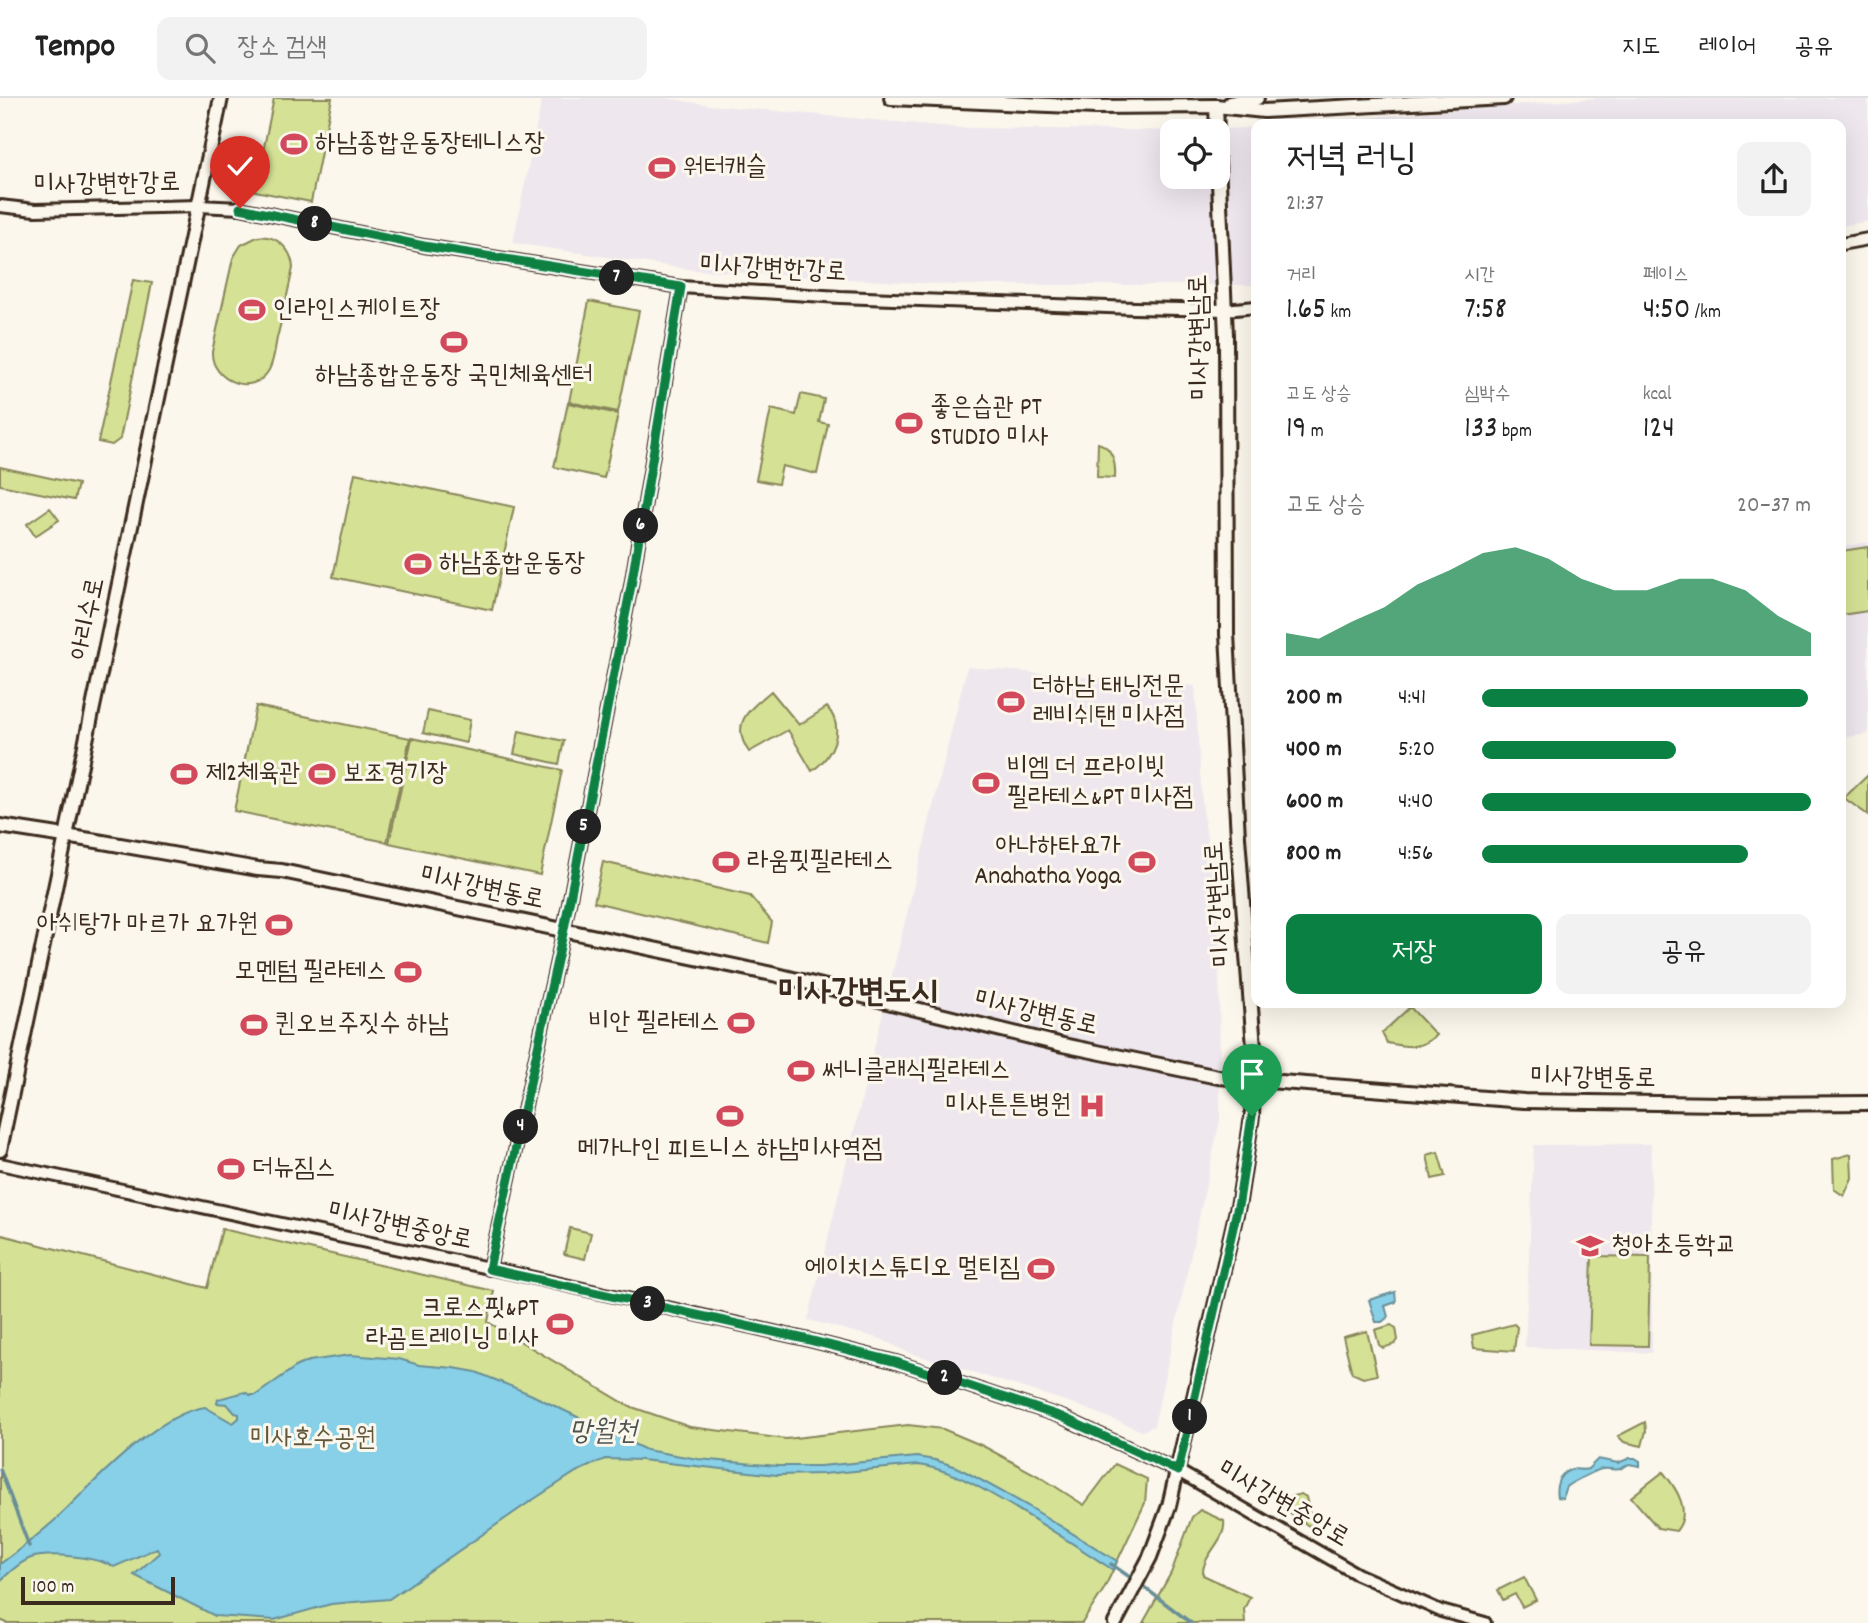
<!DOCTYPE html>
<html lang="ko">
<meta charset="utf-8">
<style>
:root{--surface:#fff;--page:#f2f2f2;--text:#222;--muted:#767676;--line:#e0e0e0;--accent:#0b8043}
body{margin:0;font-family:Dekko,"Poor Story",sans-serif;background:var(--page);color:var(--text);height:100vh;display:flex;flex-direction:column;font-size:26px;white-space:nowrap}
*{box-sizing:border-box;margin:0}
p{font-size:23px;color:var(--muted)}
.icon{flex:none;width:38px;height:38px;fill:none;stroke:currentColor;stroke-width:2;stroke-linecap:round;stroke-linejoin:round}
.map{position:relative;flex:1;overflow:hidden}
.side{position:absolute;left:1251px;top:21px;width:595px;height:889px;display:flex;flex-direction:column;background:var(--surface);border-radius:14px;box-shadow:0 7px 28px #0002}
.side>*{flex:none}
.tools{position:absolute;left:1160px;top:21px;display:grid;gap:14px}
.tools a{display:grid;place-items:center;width:70px;height:70px;border-radius:14px;background:var(--surface);box-shadow:0 7px 28px #0002;font-size:35px}
.scale{position:absolute;left:21px;bottom:18px;width:154px;box-sizing:border-box;padding-left:7px;border:4px solid #3b2a1e;border-top:0;font-size:19px;line-height:24px;white-space:nowrap;color:#3b2a1e;-webkit-text-stroke:5px #fbf7ec;paint-order:stroke}
.pin{position:absolute;display:grid;place-items:center;width:60px;height:60px;color:#fff;margin:-72px -30px;border-radius:50% 50% 50% 0;rotate:-45deg;box-shadow:0 0 7px #0007}
.pin .icon{rotate:45deg}
.km{position:absolute;width:35px;height:35px;margin:-18px;border-radius:50%;background:#222;color:#fff;font-size:19px;line-height:35px;text-align:center}
.round{display:grid;place-items:center;flex:none;width:74px;height:74px;border-radius:14px;background:var(--page)}
.overview{display:flex;align-items:center;justify-content:space-between;height:119px;padding:0 35px}
h1{font-size:38px;font-weight:600;line-height:52px}
.metrics{display:grid;grid-template-columns:repeat(3,1fr);gap:10px;height:119px;padding:7px 35px}
.metrics div{display:grid;align-content:center}
.metrics b{font-size:30px;font-weight:600}
.metrics small{font-size:19px;font-weight:400}
.metrics p{font-size:19px}
.chart{height:196px;padding:14px 35px}
.chart p{display:flex;justify-content:space-between}
.chart svg{width:100%;height:126px;margin-top:7px;fill:var(--accent);opacity:.7}
.action{display:flex;gap:14px;margin-top:auto;padding:14px 35px}
.action a{flex:1;height:80px;border-radius:14px;background:var(--accent);color:#fff;font-size:28px;font-weight:600;line-height:80px;text-align:center}
.action a+a{background:var(--page);color:var(--text)}
ul{padding:0 35px;list-style:none;font-size:23px}
li{display:grid;grid-template-columns:112px 84px 1fr;align-items:center;height:52px}
li i{height:18px;border-radius:9px;background:var(--accent)}
header{display:flex;align-items:center;gap:42px;box-sizing:border-box;height:98px;padding:0 35px;background:var(--surface);border-bottom:2px solid var(--line)}
header strong{font-size:33px}
nav{display:flex;gap:38px;margin-inline-start:auto;font-size:24px}
.search{width:490px;height:63px;background:var(--page);display:flex;align-items:center;gap:18px;box-sizing:border-box;padding:0 24px;border-radius:14px;color:var(--muted);font-size:26px}
.map>svg:first-child{display:block}
</style>
<header>
<strong>Tempo</strong>
<div class="search"><svg class="icon" aria-label="search" viewBox="0 0 24 24"><circle cx="10" cy="10" r="6"/><path d="M15 15l6 6"/></svg>장소 검색</div>
<nav><a>지도</a><a>레이어</a><a>공유</a></nav>
</header>
<div class="map">
<svg width="1868" height="1525" viewBox="0 0 1868 1525">
<rect width="100%" height="100%" fill="#fbf7ec"/>
<filter id="ink" filterUnits="userSpaceOnUse"><feTurbulence type="fractalNoise" baseFrequency=".0143" numOctaves="2"/><feDisplacementMap in="SourceGraphic" scale="14" xChannelSelector="R" yChannelSelector="G"/><feConvolveMatrix kernelMatrix="1 2 1 2 8 2 1 2 1" color-interpolation-filters="sRGB"/></filter>
<g filter="url(#ink)">
<!-- built -->
<path fill="#eee7ee" d="M542,0h123l45,7 252,23 233,3h-23v46h46v-46h-20l58,-4v158h-302l-260,-15 -181,-27z
M1597,0h271v123l-27,5v-102h-553z
M1868,444v192l-27,4v-191z
M967,569l228,19 7,117 17,119 1,198 -66,306 -12,5 -70,-28 -165,-51 -26,-13 -73,-19z
M1651,1046l1,209 -127,-6 9,-202z"/>
<!-- green -->
<path fill="#d5e295" stroke="#88865a" stroke-width="2" d="M274,0h58l-21,104 -56,-11z
M257,139c19,-3 35,12 36,31 -5,23 -10,47 -16,70 -2,10 -3,23 -8,32 -16,28 -58,11 -57,-18l21,-94 8,-13z
M133,182l19,3 -32,156 -8,6 -14,-3z
M589,203l50,10 -21,101 -49,-10z
M801,296l23,5 -5,23 9,2 -11,50 -35,-8 -4,18 -22,-4 15,-71 25,6z
M568,305l50,11 -14,64 -50,-11z
M1098,345c15,4 18,21 17,35l-18,-1z
M0,369l78,17 -4,16 -74,-15z
M355,375l159,34 -22,103 -159,-33z
M50,410l9,12 -24,16 -8,-12z
M1868,449v64l-27,4v-64z
M771,593l28,34 28,-18c19,22 6,49 -15,64l-24,-41 -39,22c-20,-29 1,-43 22,-61z
M256,608l154,32 -23,104 -153,-31z
M428,613l42,9 -4,23 -43,-10z
M519,633l45,10 -5,23 -45,-10z
M412,640l150,32 -22,105 -151,-32z
M1868,677v40l-24,-17z
M603,764l147,34 22,26 -4,21 -174,-41z
M1410,909l26,28c-16,15 -29,12 -49,8l-5,-10z
M1438,1054l7,24 -13,3 -5,-24z
M1851,1056l1,24 -8,18 -10,-7 -1,-30z
M570,1130l21,5 -6,26 -21,-5z
M222,1131l272,62 -6,31 141,84 61,21 96,12 122,-14 35,4 40,17 59,32 42,27 31,-41 32,15 -2,24 -41,86 -22,34h-1075l-7,-3v-378l2,-7 205,53z
M1592,1158l58,1 -2,89 -59,-1z
M1514,1226l3,3 -3,24 -40,-3 -2,-13z
M1391,1227l5,3 2,12 -3,4 -12,4 -4,-3 -4,-15z
M1367,1233l10,44 -14,3 -11,-5 -9,-36z
M1645,1324l1,9 -4,15 -18,-4 -6,-6z
M1663,1374c14,17 29,40 13,59l-18,-3 -27,-31z
M1301,1396l5,3 6,27 -3,2 -29,-19 3,-4 -2,-4z
M1200,1412l24,11c3,20 -23,34 -21,54l47,22 -6,12 1,14h-102l28,-50 21,-56z
M1524,1479l12,23 -14,7 -7,-13 -12,6 -5,-10z"/>
<!-- water -->
<path fill="#87d0e8" stroke="#698e97" stroke-width="2" d="M1395,1194l1,10 -11,4 3,11 -6,5h-6l-7,-22z
M350,1257l49,4 20,6 35,3 22,4 54,22 116,56 52,9 80,7h42l97,-9 18,3 22,7 71,39 89,55 -4,9c-38,-25 -76,-50 -115,-72 -26,-15 -50,-29 -80,-33l-95,9 -46,1 -136,-15 -36,-1 -29,13 -48,31 -139,96 -58,5 -57,16 -59,-4 -81,-41 25,-22 -2,-5 -43,19c-18,-10 -63,-15 -83,-9 -12,4 -22,15 -31,23v-17c19,-14 37,-28 55,-44 36,-34 100,-106 150,-113l28,16 6,-5v-4l-4,-1 -8,-9 -10,-1 1,-4 27,-7 5,3h6l41,-29 12,-5z
M1630,1360h5l5,3v5l-11,-2c-16,10 -13,3 -27,5 -3,0 -34,15 -36,18 -1,1 -3,9 -3,11l-6,-1c-2,-10 1,-23 13,-27 6,-2 12,1 18,-1l10,-10 20,4z"/>
<g fill="none" stroke-linecap="round" stroke-linejoin="round">
<!-- stream -->
<path stroke="#698e97" stroke-width="3.5" d="M0,1371l29,77
M1111,1466l23,16
M1140,1486l51,39"/>
<!-- tertiary casing -->
<g stroke="#3b2a1e" stroke-width="16">
<path id="tertiary" d="M0,108l35,4 164,-4 41,2 184,38 257,41 159,10 294,11 91,2 31,-3
M1841,146l27,-5
M0,1066l512,109 293,66 91,23 166,55 116,54 179,103 84,37 44,12
M489,1171l75,-340 67,-343 50,-299"/>
</g>
<!-- secondary casing -->
<g stroke="#3b2a1e" stroke-width="18">
<path id="secondary" d="M1216,8l1,25
M0,728l97,15 161,28 24,2 495,104 286,70 155,32 306,24 199,3 145,-1
M0,1052l221,-1052
M1115,1525l35,-66 19,-51 70,-305 13,-85 2,-69 -16,-210 -11,-203 -1,-299 -8,-174"/>
</g>
<!-- primary casing -->
<g stroke="#3b2a1e" stroke-width="18">
<path id="primary" d="M891,0l205,9 120,-1 48,5 240,-13
M1230,5l27,-5"/>
</g>
<!-- tertiary -->
<use href="#tertiary" stroke="#fbf7ec" stroke-width="10"/>
<!-- secondary -->
<use href="#secondary" stroke="#fbf7ec" stroke-width="12"/>
<!-- primary -->
<use href="#primary" stroke="#fbf7ec" stroke-width="12"/>
</g>
</g>
<g fill="none" stroke-linecap="round" stroke-linejoin="round" filter="url(#ink)">
<!-- route casing -->
<g stroke="#fff" stroke-width="14">
<path id="route" d="M240,110l184,38 257,41 -50,299 -67,343 -75,340 316,70 91,23 166,55 116,54 61,-270 13,-85"/>
</g>
<!-- route -->
<use href="#route" stroke="#0b8043" stroke-width="9"/>
</g>
<!-- icons -->
<defs>
<g id="stadium-bare" transform="scale(2.1)"><path d="M0-5a6.5 5 0 1 0 0 10a6.5 5 0 1 0 0-10ZM-3.5-1.8h7v3.6h-7Z" fill="#d1495b" stroke="#fbf7ec" stroke-width="2.5" paint-order="stroke"/></g>
<g id="hospital-bare" transform="scale(2.1)"><path d="M-5-5h3v3.5h4V-5h3V5h-3V1.5h-4V5h-3Z" fill="#d1495b" stroke="#fbf7ec" stroke-width="2.5" paint-order="stroke"/></g>
<g id="school-bare" transform="scale(2.1)"><path d="M0-5L7-2L0 1L-7-2ZM-4 1L0 2.5L4 1V4Q0 6-4 4Z" fill="#d1495b" stroke="#fbf7ec" stroke-width="2.5" paint-order="stroke"/></g>
</defs>
<g fill-rule="evenodd">
<use href="#stadium-bare" x="294" y="46"/>
<use href="#stadium-bare" x="662" y="70"/>
<use href="#stadium-bare" x="252" y="212"/>
<use href="#stadium-bare" x="454" y="244"/>
<use href="#stadium-bare" x="909" y="325"/>
<use href="#stadium-bare" x="418" y="466"/>
<use href="#stadium-bare" x="1011" y="604"/>
<use href="#stadium-bare" x="184" y="676"/>
<use href="#stadium-bare" x="322" y="676"/>
<use href="#stadium-bare" x="986" y="685"/>
<use href="#stadium-bare" x="726" y="764"/>
<use href="#stadium-bare" x="1142" y="764"/>
<use href="#stadium-bare" x="279" y="827"/>
<use href="#stadium-bare" x="408" y="874"/>
<use href="#stadium-bare" x="741" y="925"/>
<use href="#stadium-bare" x="254" y="927"/>
<use href="#stadium-bare" x="801" y="973"/>
<use href="#hospital-bare" x="1092" y="1008"/>
<use href="#stadium-bare" x="730" y="1018"/>
<use href="#stadium-bare" x="231" y="1071"/>
<use href="#school-bare" x="1590" y="1148"/>
<use href="#stadium-bare" x="1041" y="1171"/>
<use href="#stadium-bare" x="560" y="1226"/>
</g>
<g text-anchor="middle" dominant-baseline="central" stroke-width="6" stroke-linejoin="round" paint-order="stroke">
<!-- poi labels -->
<g font-size="26" fill="#3b2a1e" stroke="#fbf7ec" text-anchor="start">
<text x="315" y="46">하남종합운동장테니스장</text>
<text x="683" y="70">워터캐슬</text>
<text x="273" y="212">인라인스케이트장</text>
<text x="454" y="278" text-anchor="middle">하남종합운동장 국민체육센터</text>
<text x="930" y="310">좋은습관 PT<tspan x="930" dy="30">STUDIO 미사</tspan></text>
<text x="439" y="466">하남종합운동장</text>
<text x="1032" y="589">더하남 태닝전문<tspan x="1032" dy="30">레비쉬탠 미사점</tspan></text>
<text x="1007" y="670">비엠 더 프라이빗<tspan x="1007" dy="30">필라테스&amp;PT 미사점</tspan></text>
<text x="205" y="676">제2체육관</text>
<text x="343" y="676">보조경기장</text>
<text x="1121" y="749" text-anchor="end">아나하타요가<tspan x="1121" dy="30">Anahatha Yoga</tspan></text>
<text x="747" y="764">라움핏필라테스</text>
<text x="258" y="827" text-anchor="end">아쉬탕가 마르가 요가원</text>
<text x="387" y="874" text-anchor="end">모멘텀 필라테스</text>
<text x="720" y="925" text-anchor="end">비안 필라테스</text>
<text x="275" y="927">퀸오브주짓수 하남</text>
<text x="822" y="973">써니클래식필라테스</text>
<text x="1071" y="1008" text-anchor="end">미사튼튼병원</text>
<text x="730" y="1052" text-anchor="middle">메가나인 피트니스 하남미사역점</text>
<text x="252" y="1071">더뉴짐스</text>
<text x="1611" y="1148">청아초등학교</text>
<text x="1020" y="1171" text-anchor="end">에이치스튜디오 멀티짐</text>
<text x="539" y="1211" text-anchor="end">크로스핏&amp;PT<tspan x="539" dy="30">라곰트레이닝 미사</tspan></text>
</g>
<!-- street labels -->
<g font-size="26" fill="#3b2a1e" stroke="#fbf7ec">
<text transform="translate(107 87) rotate(-1)">미사강변한강로</text>
<text transform="translate(773 172) rotate(3)">미사강변한강로</text>
<text transform="translate(1201 239) rotate(-91)">미사강변남로</text>
<text transform="translate(89 521) rotate(-78)">아리수로</text>
<text transform="translate(482 791) rotate(12)">미사강변동로</text>
<text transform="translate(1220 806) rotate(-94)">미사강변남로</text>
<text transform="translate(1036 916) rotate(13)">미사강변동로</text>
<text transform="translate(1593 981) rotate(1)">미사강변동로</text>
<text transform="translate(400 1129) rotate(12)">미사강변중앙로</text>
<text transform="translate(1283 1407) rotate(30)">미사강변중앙로</text>
</g>
<!-- park labels -->
<g font-size="26" fill="#62583c" stroke="#fbf7ec">
<text x="313" y="1341">미사호수공원</text>
</g>
<!-- water labels -->
<g font-size="28" font-style="italic" fill="#4e5450" stroke="#fbf7ec">
<text x="603" y="1336">망월천</text>
</g>
<!-- district labels -->
<g font-size="33" font-weight="bold" fill="#3b2a1e" stroke="#fbf7ec">
<text x="858" y="896">미사강변도시</text>
</g>
</g>
</svg>
<div class="tools">
<a><svg class="icon" aria-label="locate" viewBox="0 0 24 24"><circle cx="12" cy="12" r="6"/><path d="M12 2v4M12 18v4M2 12h4M18 12h4"/></svg></a>
</div>
<div class="scale">100 m</div>
<div class="pin" style="left:1252px;top:1018px;background:#1e9e55"><svg class="icon" aria-label="arrive" viewBox="0 0 24 24"><path d="M6 21V4h12l-3 4 3 4H6"/></svg></div>
<div class="pin" style="left:240px;top:110px;background:#d93025"><svg class="icon" aria-label="check" viewBox="0 0 24 24"><path d="M5 12l5 5 9-10"/></svg></div>
<b class="km" style="left:1190px;top:1319px">1</b>
<b class="km" style="left:945px;top:1280px">2</b>
<b class="km" style="left:648px;top:1206px">3</b>
<b class="km" style="left:521px;top:1029px">4</b>
<b class="km" style="left:584px;top:729px">5</b>
<b class="km" style="left:641px;top:428px">6</b>
<b class="km" style="left:617px;top:180px">7</b>
<b class="km" style="left:315px;top:126px">8</b>
<section class="side">
<div class="overview"><div><h1>저녁 러닝</h1><p>21:37</p></div><a class="round"><svg class="icon" aria-label="share" viewBox="0 0 24 24"><path d="M12 15V3M7 8l5-5 5 5M5 13v7h14v-7"/></svg></a></div>
<div class="metrics">
<div><p>거리</p><b>1.65<small> km</small></b></div>
<div><p>시간</p><b>7:58</b></div>
<div><p>페이스</p><b>4:50<small> /km</small></b></div>
</div>
<div class="metrics">
<div><p>고도 상승</p><b>19<small> m</small></b></div>
<div><p>심박수</p><b>133<small> bpm</small></b></div>
<div><p>kcal</p><b>124</b></div>
</div>
<div class="chart"><p><span>고도 상승</span>20–37 m</p>
<svg viewBox="0 0 160 44" preserveAspectRatio="none"><path d="M0 44V36L10 38L20 32L30 27L40 19L50 14L60 8L70 6L80 10L90 17L100 21L110 21L120 17L130 17L140 21L150 30L160 36V44z"/></svg>
</div>
<ul>
<li><b>200 m</b>4:41<i style="width:99%"></i></li>
<li><b>400 m</b>5:20<i style="width:59%"></i></li>
<li><b>600 m</b>4:40<i style="width:100%"></i></li>
<li><b>800 m</b>4:56<i style="width:81%"></i></li>
</ul>
<div class="action"><a>저장</a><a>공유</a></div>
</section>
</div>
